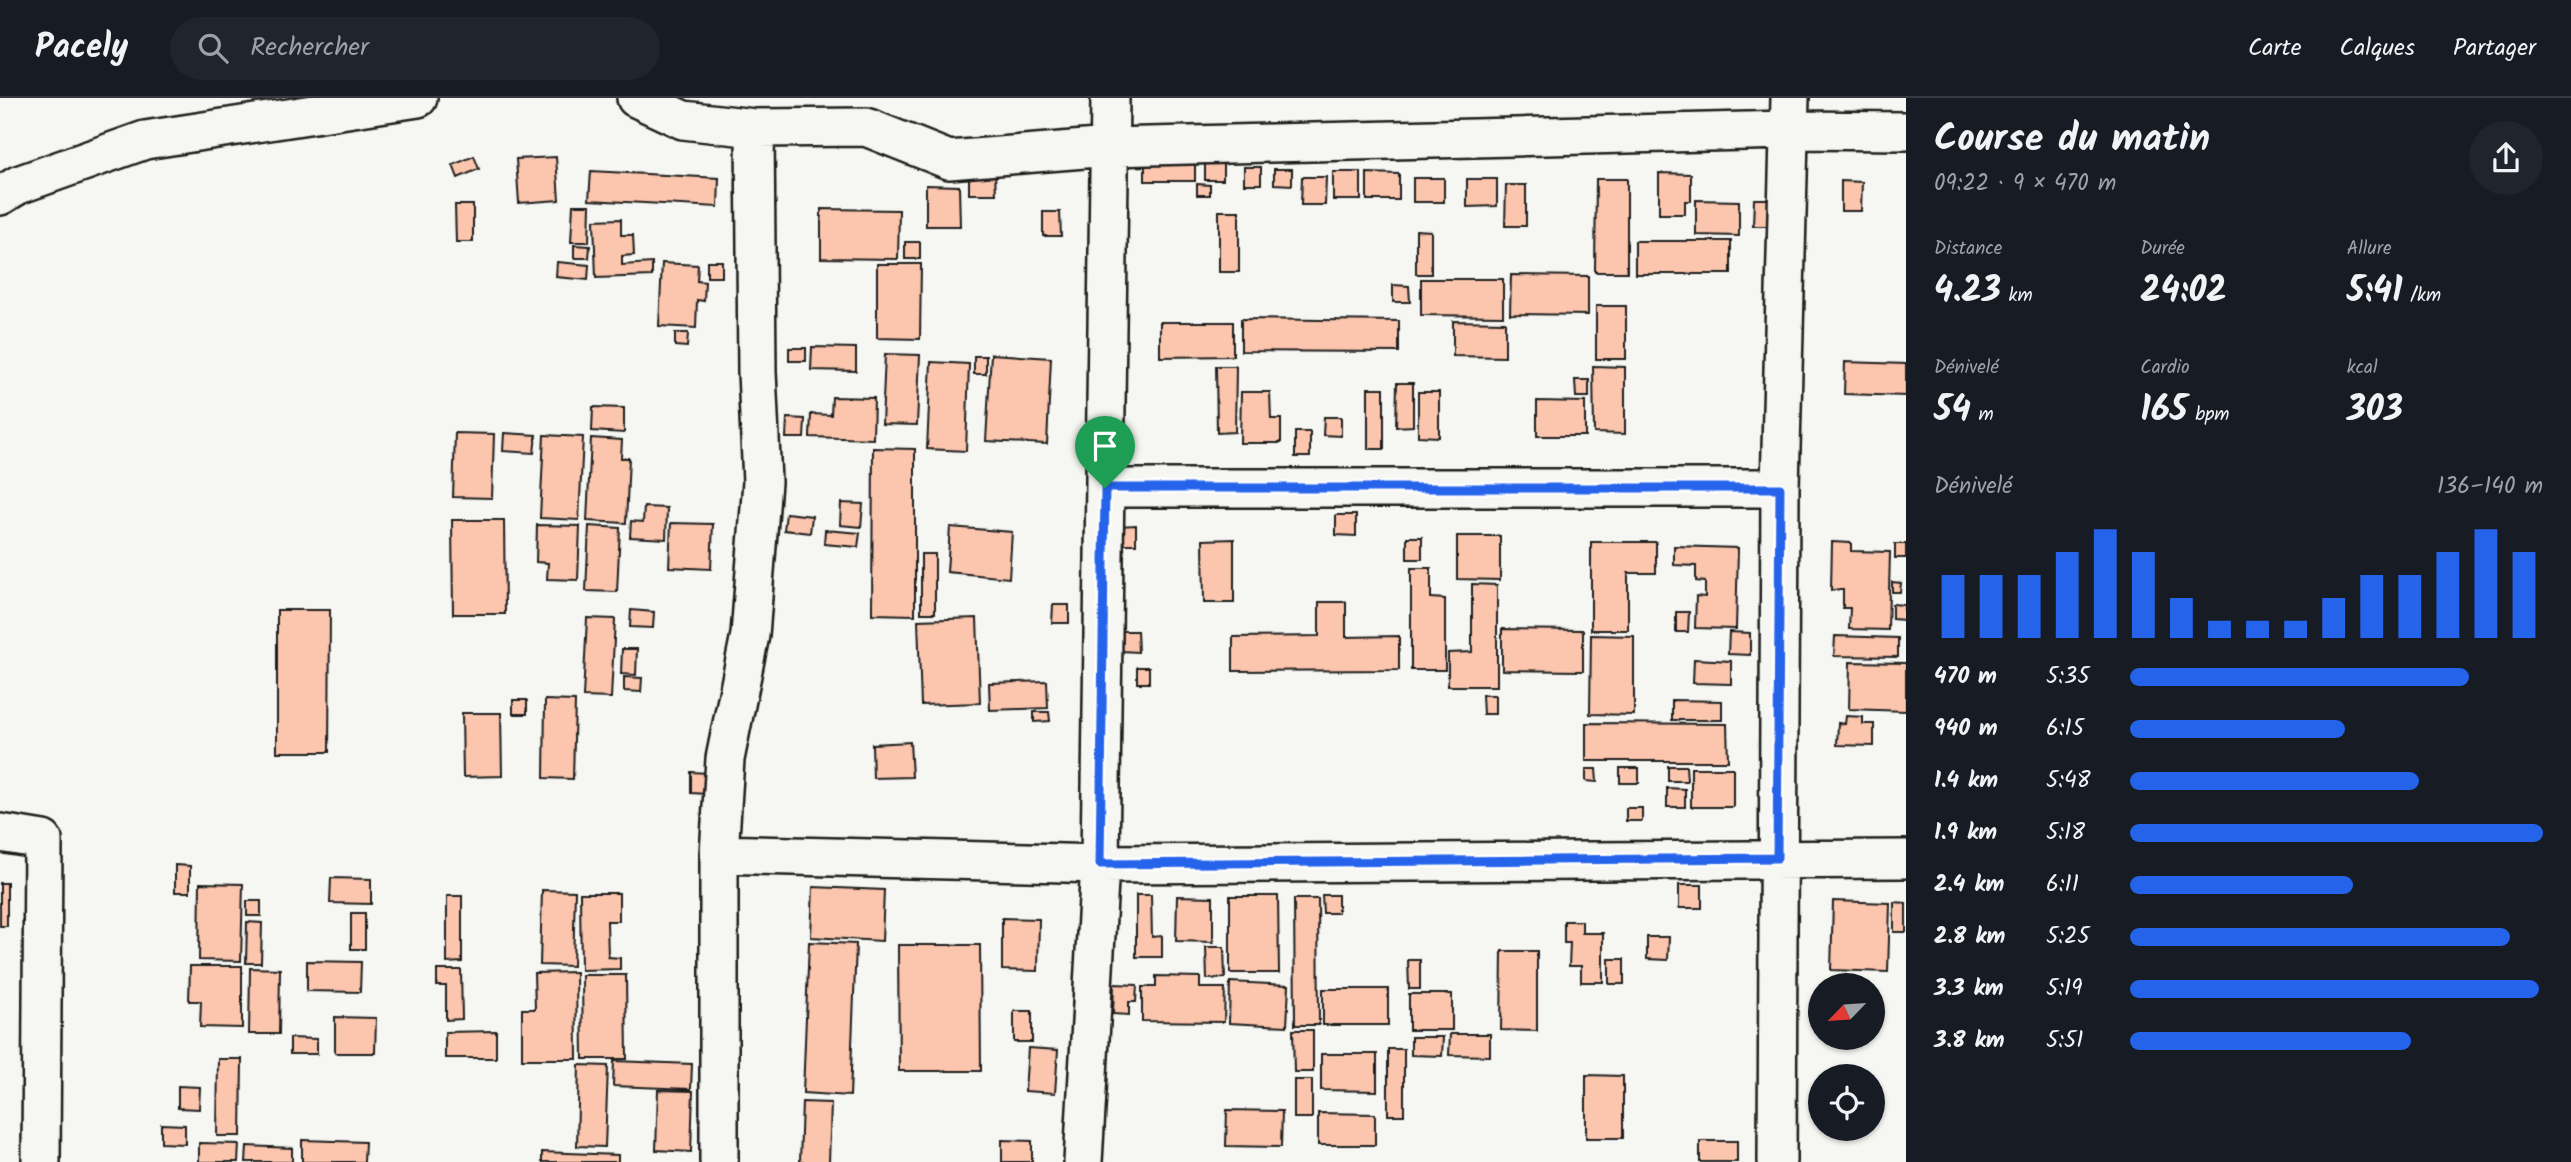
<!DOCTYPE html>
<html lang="fr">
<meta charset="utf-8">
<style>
:root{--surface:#171b24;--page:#20242c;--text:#f1f3f6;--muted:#9ea1a6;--line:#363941;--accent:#2563eb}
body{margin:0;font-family:Kalam,sans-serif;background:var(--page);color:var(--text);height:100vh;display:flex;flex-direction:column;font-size:26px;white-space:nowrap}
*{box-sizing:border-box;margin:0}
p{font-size:23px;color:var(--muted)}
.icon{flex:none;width:38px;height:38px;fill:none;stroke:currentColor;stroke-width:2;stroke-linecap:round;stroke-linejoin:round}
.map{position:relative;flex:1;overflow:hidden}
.panel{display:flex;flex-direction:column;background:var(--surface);width:665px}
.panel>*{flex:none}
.needle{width:46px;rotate:245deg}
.fabs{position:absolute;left:1808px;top:875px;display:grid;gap:14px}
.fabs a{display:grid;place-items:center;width:77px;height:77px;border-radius:50%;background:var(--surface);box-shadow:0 2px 5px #0004;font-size:35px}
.pin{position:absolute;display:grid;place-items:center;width:60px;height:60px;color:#fff;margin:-72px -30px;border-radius:50% 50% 50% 0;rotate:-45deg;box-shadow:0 0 7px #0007}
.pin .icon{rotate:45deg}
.round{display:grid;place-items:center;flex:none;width:74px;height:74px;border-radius:37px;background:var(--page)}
.head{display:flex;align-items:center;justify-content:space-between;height:119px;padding:0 28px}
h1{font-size:38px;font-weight:800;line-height:52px}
.stats{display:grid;grid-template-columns:repeat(3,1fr);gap:10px;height:119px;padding:7px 28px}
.stats div{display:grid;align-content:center}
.stats b{font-size:35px;font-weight:800}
.stats small{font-size:19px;font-weight:400}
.stats p{font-size:19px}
.chart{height:196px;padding:14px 28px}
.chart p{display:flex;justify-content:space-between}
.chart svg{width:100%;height:126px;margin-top:7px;stroke:var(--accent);stroke-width:6}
ul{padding:0 28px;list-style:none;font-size:23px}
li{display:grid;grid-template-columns:112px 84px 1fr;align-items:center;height:52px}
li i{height:18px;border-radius:9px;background:var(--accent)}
header{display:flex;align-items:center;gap:42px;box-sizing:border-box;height:98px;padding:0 35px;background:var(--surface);border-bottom:2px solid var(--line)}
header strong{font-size:33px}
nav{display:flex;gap:38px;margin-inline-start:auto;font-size:24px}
.search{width:490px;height:63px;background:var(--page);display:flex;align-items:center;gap:18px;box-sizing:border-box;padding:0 24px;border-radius:38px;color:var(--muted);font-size:26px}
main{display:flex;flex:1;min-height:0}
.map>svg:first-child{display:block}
</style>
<header>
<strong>Pacely</strong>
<div class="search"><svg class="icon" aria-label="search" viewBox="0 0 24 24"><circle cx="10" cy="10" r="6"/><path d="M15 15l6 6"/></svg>Rechercher</div>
<nav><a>Carte</a><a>Calques</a><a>Partager</a></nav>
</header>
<main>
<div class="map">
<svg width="1906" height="1064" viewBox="0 0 1906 1064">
<rect width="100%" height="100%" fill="#f6f6f2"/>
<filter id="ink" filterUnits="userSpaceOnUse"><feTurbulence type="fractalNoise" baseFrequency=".0143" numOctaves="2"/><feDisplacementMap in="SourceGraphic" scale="14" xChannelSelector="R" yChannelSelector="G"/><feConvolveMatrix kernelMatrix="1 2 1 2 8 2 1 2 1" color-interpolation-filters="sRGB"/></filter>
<g filter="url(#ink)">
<!-- building -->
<path fill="#fcc6ae" stroke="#1c1c1c" stroke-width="2" d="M474,58l5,13 -21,9 -5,-13z
M556,59l3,43 -40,3 -3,-44z
M1145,59h50v24h-50z
M1205,60h18v22h-18z
M1244,69h17v17h-17z
M1274,71h18v16l-18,-1z
M591,73l128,7 -1,29 -129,-7z
M1333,74h28v28h-28z
M969,75h26l1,21h-27z
M1367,75l32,1v26h-32z
M1659,75l32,1v27h-6v13h-26z
M1302,79h24l-1,28h-24z
M1413,80h31v24h-31z
M1467,81h30v27l-30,1z
M1596,81h31v93h-32z
M1841,83l21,1 -1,29h-20z
M1197,86l13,1v10h-13z
M926,87l33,1 1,40h-34z
M1506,87h20v41h-21z
M1754,101h17v27h-18z
M1696,102l43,1v35l-43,-1z
M455,107h18v37h-17z
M573,107h17l-1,37h-18z
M821,111l78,1 -1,49 -77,-1z
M1219,113h20v61h-20z
M1043,114h17l1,24h-18z
M621,121v16h12l1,20 -12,1v9l30,-2v13l-56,2 -2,-58z
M1416,132l15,1v43h-15z
M1635,143h96v33h-96z
M905,144h15v17h-15z
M574,147l16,1 -1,12h-15z
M707,163h15v16h-15z
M557,164l32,3 -1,15 -32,-3z
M662,165l36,2 -1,16 8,1 -1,19 -7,-1 -1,28 -37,-2z
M877,166h44l-1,75 -43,-1z
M1511,177l77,1v39l-78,-1z
M1421,181h82v37l-82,-1z
M1393,187l16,1 1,16h-17z
M1596,208h30v53h-30z
M1241,221l158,2v31l-158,-1z
M1453,223l52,1v35l-52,-1z
M1160,224h73v34l-73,1z
M675,235h13l-1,14 -12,-1z
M812,249l44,1v23l-45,-1z
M789,250h17v13h-17z
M885,256l35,1 -3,70 -35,-1z
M991,256l60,4 -4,86 -61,-3z
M974,258h12v18h-12z
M931,264l38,2 -3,87 -39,-2z
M1845,264l61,2v32l-62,-2z
M1216,268h20l-1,66 -18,1z
M1593,268l32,1v67l-31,-1z
M1575,282h14v17h-13z
M1397,285h16v43l-17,1z
M1368,290h16v61h-16z
M1241,294h29l1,27h10v24h-41z
M1418,294h21v45l-21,-1z
M832,299l42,1 -1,41 -63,-2 1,-23 20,1z
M1537,303l48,1v34h-48z
M593,309l31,1v25l-32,-2z
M1324,319h17v19l-18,-1z
M787,320l18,1 -1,19h-18z
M1295,334h15v25h-15z
M455,335l39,1 -2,64 -39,-1z
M504,335l32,2 -2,18 -31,-2z
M544,337l39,2 -4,83 -39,-2z
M591,340l31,2 -1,18h8l-3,65 -39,-2z
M873,350l42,1v166l-43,-1z
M841,405l22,1 -2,23 -21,-2z
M644,409l23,1 -1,31 -36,-2 1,-16 12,1z
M786,415l26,3 -2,17 -26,-3z
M1336,417h20v21l-20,-1z
M452,422h52l1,94h-52z
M671,425l42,1 -2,45 -42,-2z
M537,427l43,1 -2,54 -31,-1 1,-16 -12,-1z
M1136,427v19h-18v-18z
M589,428l31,2 -3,64 -31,-1z
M950,429l62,5 -3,46 -62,-6z
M825,432l35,3 -2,14 -34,-3z
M1457,438h43v44l-43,-1z
M1407,439h15v22h-15z
M1234,441v64h-30l-1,-63z
M1591,444h65v31h-28v57h-37z
M1832,444l19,1v8l39,1 -2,78 -39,-1 1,-21h-7v-18h-12z
M1895,446h11v14h-11z
M1674,448l64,2 -2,81 -41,-1 1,-32 9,1v-15l-9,-1v-15l-22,-1z
M921,456h14v59h-14z
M1411,470h20v30l14,1v71h-34z
M1892,484l9,1 -1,9h-8z
M1472,486l25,1v101h-49v-33l24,-1z
M1319,504h27v35l53,-1v34l-166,1v-34l86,-1z
M1892,506l12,1v15l-12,-1z
M1053,507h16v18h-17z
M277,512h53l-1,142h-52z
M631,512l23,2 -1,16 -23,-1z
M1676,514h13l-1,20h-12z
M587,520l28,1 -4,79 -28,-1z
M977,520l3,85 -59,2 -3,-85z
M1502,531l81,1v41l-81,-1z
M1121,533h16l1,21 -17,-1z
M1729,534l21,1v22l-22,-1z
M1591,537l43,1v79l-44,-1z
M1835,538l63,2v19l-64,-1z
M622,551h15l-1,26 -15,-1z
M1694,561l37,2v23l-38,-1z
M1850,564l56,1v48l-57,-2z
M1137,569h12v16h-12z
M624,579l18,1 -1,14 -17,-1z
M1047,583l1,27 -58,2 -1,-27z
M1482,597h13v19h-12z
M513,602h14v14h-14z
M545,602l30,1 -2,78 -29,-1z
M1672,602l50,1v19h-50z
M1034,614h15l1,9 -16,1z
M462,615h39l1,63 -39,1z
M1846,618l17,1v7h11v22l-37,-1 1,-22 7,1z
M1586,625l141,1 1,37h-142z
M910,644l2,35 -39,1 -1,-34z
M1668,668h18l1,15h-19z
M1620,670h19v15h-19z
M1691,670h42v39h-42z
M1586,671h10l1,13 -11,-1z
M691,674l17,1 -1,21 -16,-1z
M1667,690l18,1v18h-18z
M1626,710h16v13h-16z
M175,767l15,1v26h-15z
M331,780l40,1v25l-41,-1z
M0,785h7v43h-7z
M200,785l43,1 -2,77 -42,-1z
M1679,787h23v23h-23z
M813,789l71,3 -2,51 -71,-4z
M542,792l33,1 -2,75 -33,-1z
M580,795h39v28h-12l1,36 12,1v11l-39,1z
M1136,797h15l1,42 10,-1v21h-26z
M1322,797h16v18h-15z
M447,798h15v66l-15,1z
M1177,798l36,1v45l-37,-1z
M1230,798h48l1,77h-49z
M1294,801h24l1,126h-24z
M247,803h14v15h-14z
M1833,803l57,2 -2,69 -57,-2z
M1894,804l12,1v29h-12z
M351,815h14v36h-14z
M1002,820l37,1 -1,52 -36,-1z
M1564,823h18v12h21v49h-22v-16h-12l1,-23h-6z
M247,824l15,1 -1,40h-15z
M1647,839h22l-1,23 -21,-1z
M809,844l47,2 -6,152 -47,-3z
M898,847h82l1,126h-82z
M1206,849h18l1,31 -18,1z
M1502,853h35v80l-36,-1z
M1609,861h15v25h-15z
M1408,862h12v29h-11z
M307,863l54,1 -1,30 -53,-1z
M190,868h52v62l-42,-1 1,-26h-12z
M250,870l30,1 -1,65h-30z
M437,872h24l1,49 -16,1v-34h-9z
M576,874l1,87h-55v-50h13l-1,-36z
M582,877h44l1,84h-44z
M1156,878l44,1v11h25l-1,34 -82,-1v-34h14z
M1230,884l59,3 -2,41 -58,-3z
M1114,886l23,1 -1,17h-7v13l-16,-1z
M1323,891h65v36h-65z
M1409,896h43v36h-43z
M1014,913h18v31h-18z
M335,919l41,1 -1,35h-40z
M1293,932h20v42h-19z
M496,933v27h-51v-26z
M1450,936h40v22l-41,-1z
M1411,939h32l-1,19 -31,-1z
M290,940l27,1v15h-27z
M1028,950l30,2 -3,43 -30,-2z
M1388,951h16v66h-16z
M1321,956h56v37l-56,-1z
M218,961h24l-1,77h-24z
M614,963l78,3 -1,25 -78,-3z
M579,967l29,1 -3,81 -28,-1z
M1586,977l37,1v62h-37z
M1294,982h18v38h-18z
M178,988l22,1 -1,22 -21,-1z
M658,992l35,1 -2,61 -35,-2z
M802,1004l29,1 -2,59h-29z
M1227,1012l55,1 -1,36 -55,-1z
M1318,1015l57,1v31h-57z
M161,1026l24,1v19l-24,-1z
M302,1042l63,2 -1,20h-62z
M1002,1042l30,1v21h-30z
M1700,1043h37v21h-37z
M199,1045l40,1 -1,18h-39z
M247,1048l45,2v14h-46z
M542,1054l76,3v7h-76z"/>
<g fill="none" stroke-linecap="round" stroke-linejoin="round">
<!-- minor casing -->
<g stroke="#1c1c1c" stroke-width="42">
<path id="minor" d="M636,0l47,22 72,8 111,-1 83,33 160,-13 682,-17 115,1
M0,98l18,-11 127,-45 273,-42
M1105,390h675
M0,735l43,7 -2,322
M719,756l381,10 806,-5
M719,1064v-308l6,-95 25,-124 12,-153 -5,-110 -2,-244
M1083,1064l17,-298 10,-766
M1777,1064l3,-674 10,-390"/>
</g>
<!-- minor -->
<use href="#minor" stroke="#f6f6f2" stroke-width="37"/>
</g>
</g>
<g fill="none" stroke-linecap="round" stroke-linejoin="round" filter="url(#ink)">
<!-- route casing -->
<g stroke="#fff" stroke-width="14">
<path id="route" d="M1105,390h675l-3,370 -677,6z"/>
</g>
<!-- route -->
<use href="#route" stroke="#2563eb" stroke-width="9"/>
</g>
</svg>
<div class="fabs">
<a><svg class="needle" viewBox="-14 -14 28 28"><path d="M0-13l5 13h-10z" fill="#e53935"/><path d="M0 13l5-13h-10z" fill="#9ea1a6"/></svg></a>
<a><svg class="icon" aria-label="locate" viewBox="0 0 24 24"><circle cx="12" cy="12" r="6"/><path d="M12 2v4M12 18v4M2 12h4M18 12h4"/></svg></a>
</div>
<div class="pin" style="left:1105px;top:390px;background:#1e9e55"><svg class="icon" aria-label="arrive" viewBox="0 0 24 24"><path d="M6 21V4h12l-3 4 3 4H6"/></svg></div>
</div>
<section class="panel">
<div class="head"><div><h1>Course du matin</h1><p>09:22 · 9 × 470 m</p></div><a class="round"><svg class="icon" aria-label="share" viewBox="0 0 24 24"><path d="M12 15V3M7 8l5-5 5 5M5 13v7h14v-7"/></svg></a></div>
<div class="stats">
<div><p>Distance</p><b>4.23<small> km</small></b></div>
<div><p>Durée</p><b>24:02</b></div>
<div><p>Allure</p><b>5:41<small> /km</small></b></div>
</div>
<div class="stats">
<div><p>Dénivelé</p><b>54<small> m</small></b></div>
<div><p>Cardio</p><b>165<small> bpm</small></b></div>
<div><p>kcal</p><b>303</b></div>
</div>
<div class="chart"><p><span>Dénivelé</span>136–140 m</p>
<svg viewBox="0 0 160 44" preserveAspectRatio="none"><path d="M5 44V22M15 44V22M25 44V22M35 44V14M45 44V6M55 44V14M65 44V30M75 44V38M85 44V38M95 44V38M105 44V30M115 44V22M125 44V22M135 44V14M145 44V6M155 44V14"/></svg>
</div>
<ul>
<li><b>470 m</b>5:35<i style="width:82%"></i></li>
<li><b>940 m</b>6:15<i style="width:52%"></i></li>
<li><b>1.4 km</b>5:48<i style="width:70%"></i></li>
<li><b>1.9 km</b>5:18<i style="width:100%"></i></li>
<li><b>2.4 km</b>6:11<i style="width:54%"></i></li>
<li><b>2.8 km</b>5:25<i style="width:92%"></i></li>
<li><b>3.3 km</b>5:19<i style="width:99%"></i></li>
<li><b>3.8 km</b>5:51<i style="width:68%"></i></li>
</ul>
</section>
</main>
